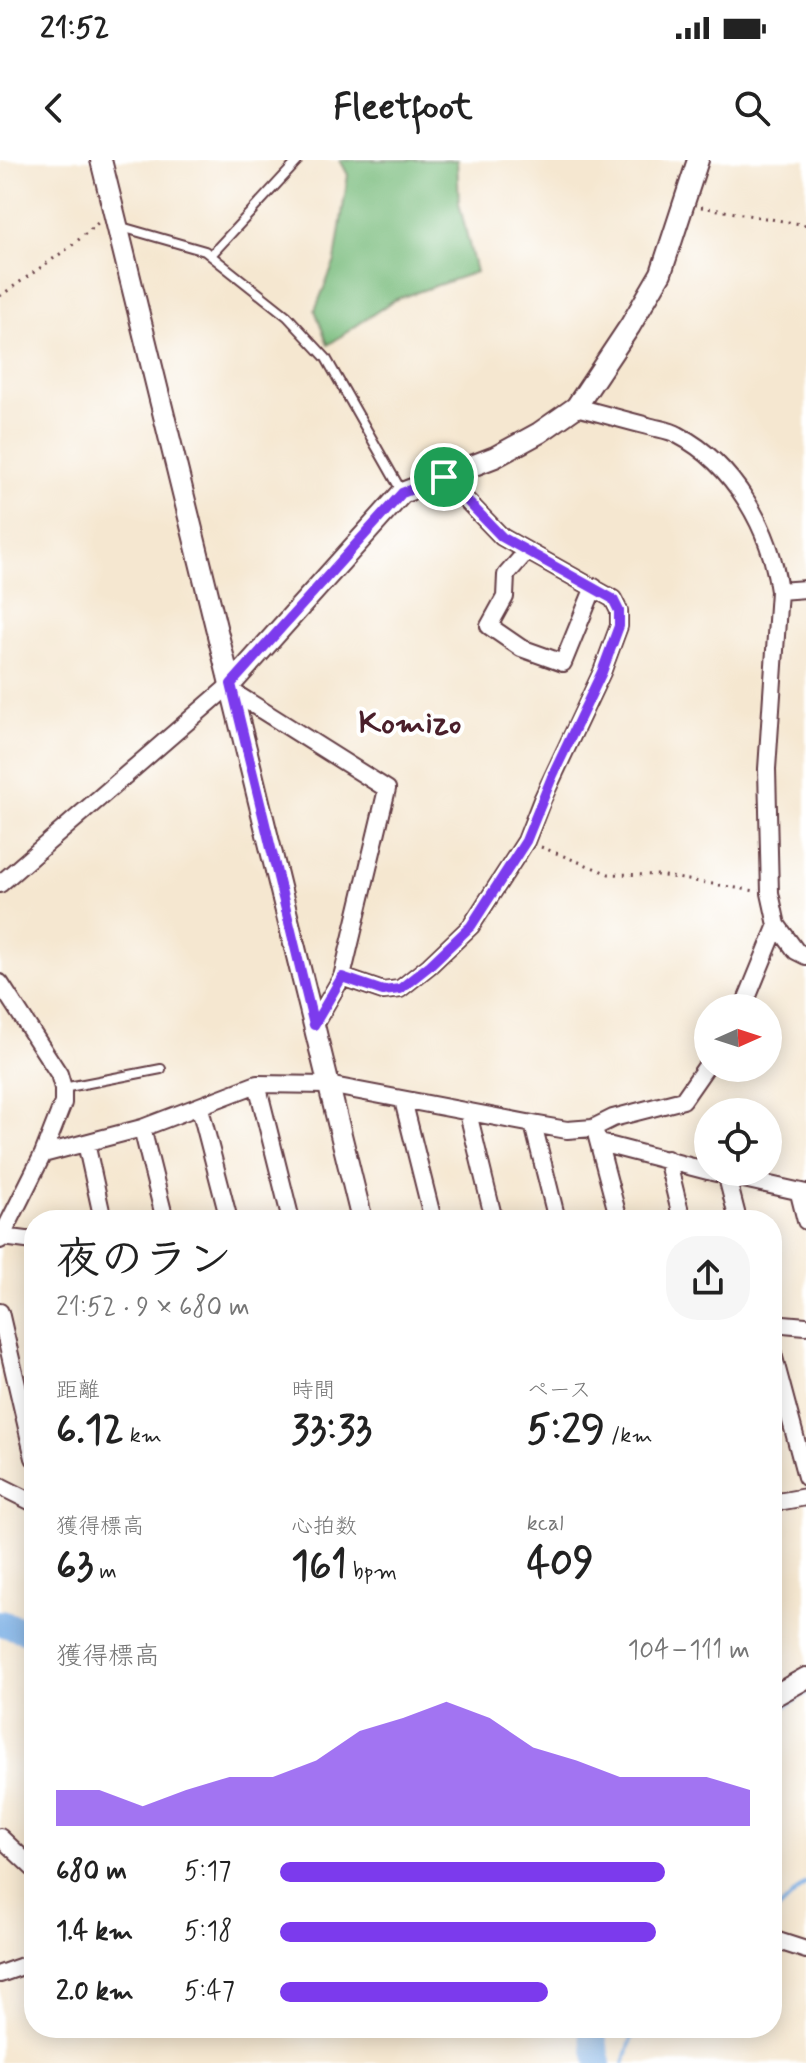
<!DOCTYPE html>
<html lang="ja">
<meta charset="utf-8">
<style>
:root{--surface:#fff;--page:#f6f6f6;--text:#222;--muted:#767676;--accent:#7c3aed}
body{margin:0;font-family:Mynerve,"Klee One",sans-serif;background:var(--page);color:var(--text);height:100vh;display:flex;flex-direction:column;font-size:30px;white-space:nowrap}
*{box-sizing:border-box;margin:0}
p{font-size:26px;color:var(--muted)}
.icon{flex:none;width:44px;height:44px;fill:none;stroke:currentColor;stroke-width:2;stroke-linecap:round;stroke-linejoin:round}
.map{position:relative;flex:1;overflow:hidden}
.details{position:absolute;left:24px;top:1050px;width:758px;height:828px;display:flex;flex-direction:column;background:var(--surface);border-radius:32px;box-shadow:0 4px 20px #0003}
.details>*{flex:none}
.needle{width:52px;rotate:87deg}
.tools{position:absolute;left:694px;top:834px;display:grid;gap:16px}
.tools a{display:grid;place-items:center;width:88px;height:88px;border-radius:50%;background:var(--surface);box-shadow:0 4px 20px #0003;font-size:40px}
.pin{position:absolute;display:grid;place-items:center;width:68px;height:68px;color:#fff;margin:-34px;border:4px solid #fff;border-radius:50%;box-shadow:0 2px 8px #0007}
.round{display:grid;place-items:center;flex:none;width:84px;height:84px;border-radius:32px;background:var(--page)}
.headline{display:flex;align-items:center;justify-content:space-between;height:136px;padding:0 32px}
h1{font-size:44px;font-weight:700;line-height:60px}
.stats{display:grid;grid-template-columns:repeat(3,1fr);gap:12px;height:136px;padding:8px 32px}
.stats div{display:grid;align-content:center}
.stats b{font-size:40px;font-weight:700}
.stats small{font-size:22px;font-weight:400}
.stats p{font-size:22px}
.chart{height:224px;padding:16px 32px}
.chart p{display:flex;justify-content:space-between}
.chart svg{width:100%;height:144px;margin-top:8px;fill:var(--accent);opacity:.7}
ul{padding:0 32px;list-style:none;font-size:26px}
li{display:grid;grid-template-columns:128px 96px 1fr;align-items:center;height:60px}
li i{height:20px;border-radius:10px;background:var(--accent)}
.status{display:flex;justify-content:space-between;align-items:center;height:56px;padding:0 40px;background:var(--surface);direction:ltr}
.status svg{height:22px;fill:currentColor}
header{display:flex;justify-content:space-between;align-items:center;height:104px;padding:0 32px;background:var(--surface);font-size:36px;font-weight:700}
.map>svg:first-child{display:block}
</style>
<div class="status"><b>21:52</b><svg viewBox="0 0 49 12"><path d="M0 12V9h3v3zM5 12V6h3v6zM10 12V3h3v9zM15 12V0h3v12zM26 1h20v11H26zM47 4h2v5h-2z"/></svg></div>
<header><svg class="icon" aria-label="back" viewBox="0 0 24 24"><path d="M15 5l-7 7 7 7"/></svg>Fleetfoot<svg class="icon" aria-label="search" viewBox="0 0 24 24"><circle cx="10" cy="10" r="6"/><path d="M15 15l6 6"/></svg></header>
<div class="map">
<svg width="806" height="1903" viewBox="0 0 806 1903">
<rect width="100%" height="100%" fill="#fff"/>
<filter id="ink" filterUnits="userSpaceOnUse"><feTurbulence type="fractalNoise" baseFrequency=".0125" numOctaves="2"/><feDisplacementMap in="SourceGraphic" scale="16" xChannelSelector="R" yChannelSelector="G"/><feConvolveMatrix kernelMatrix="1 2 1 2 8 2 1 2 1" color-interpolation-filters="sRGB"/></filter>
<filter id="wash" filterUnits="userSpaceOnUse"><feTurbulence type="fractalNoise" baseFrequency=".006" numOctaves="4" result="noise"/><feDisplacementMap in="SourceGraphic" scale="32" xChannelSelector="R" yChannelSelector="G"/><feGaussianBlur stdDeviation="1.8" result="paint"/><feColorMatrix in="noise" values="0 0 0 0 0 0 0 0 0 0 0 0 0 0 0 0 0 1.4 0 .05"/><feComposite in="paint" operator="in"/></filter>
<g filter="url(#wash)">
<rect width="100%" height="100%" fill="#f5e7d0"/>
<!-- forest -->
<path fill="#7bbd7f" stroke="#626e55" stroke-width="2" d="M340,0h117l2,43 17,69 -82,28 -66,45 -13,-35 20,-49 13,-86z"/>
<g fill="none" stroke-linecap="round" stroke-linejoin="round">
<!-- stream -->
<path stroke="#75abe3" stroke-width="4" d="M772,1555l34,-22
M772,1756l34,-33
M624,1903l11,-35"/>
<!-- river -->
<path stroke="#75abe3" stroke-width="26" d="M0,1463l34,10
M591,1868l8,35"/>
</g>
</g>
<g filter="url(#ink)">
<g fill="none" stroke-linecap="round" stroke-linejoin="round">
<!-- service casing -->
<g stroke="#643d44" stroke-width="12">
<path id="service" d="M118,66l87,25 82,65 39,42 76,134
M211,95l86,-93
M63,928l98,-19"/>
</g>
<!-- minor casing -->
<g stroke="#643d44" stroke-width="20">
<path id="minor" d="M576,247c24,6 48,13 72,19 10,3 22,4 30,9 56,29 93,95 101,156l-12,178 3,124 7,32 19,26 10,5
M527,391l-21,24 -1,22 -16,29 32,22 42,15 31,-76
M779,431l27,-2
M233,532l154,97 -45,188 -28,48
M0,724l231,-200
M342,817l41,14 17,-2 29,-23 42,-40 55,-85 16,-41 60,-128 17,-46v-15l-6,-12 -111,-62 -58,-60
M0,823l59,91 4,14v15l-20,51 -43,86
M743,848l34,-83
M257,924l34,136
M403,940l30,120
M200,948l29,112
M468,953l26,107
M533,964l24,96
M142,968l23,92
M597,977l22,83
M86,983l17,77
M600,983l108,28
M43,994l99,-26 115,-44 71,1 205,39 34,6 26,-2 20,-10 70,-18 25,-36
M667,999l15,61
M712,1012l94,21
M727,1017l11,43
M799,1033l7,28
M3,1077l31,4
M0,1152l34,146
M772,1163l34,3
M772,1190l34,127
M0,1326l34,17
M772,1343l34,-6
M0,1677l34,32
M772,1779l34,11
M0,1814l34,-12"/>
</g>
<!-- tertiary casing -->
<g stroke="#643d44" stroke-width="24">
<path id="tertiary" d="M101,0l261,1060
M231,524l171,-191 93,-36 44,-24 37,-26 54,-81 31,-53 37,-113
M772,1537l34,-19"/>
</g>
<!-- path -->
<path stroke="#643d44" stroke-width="3" stroke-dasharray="2 6" stroke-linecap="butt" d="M701,47l105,18
M0,136l70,-49 29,-25
M541,687l68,27 49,1 97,16"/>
<!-- service -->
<use href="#service" stroke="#fff" stroke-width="8"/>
<!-- minor -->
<use href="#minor" stroke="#fff" stroke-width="16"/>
<!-- tertiary -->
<use href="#tertiary" stroke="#fff" stroke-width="20"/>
</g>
</g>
<g fill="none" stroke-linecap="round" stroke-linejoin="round" filter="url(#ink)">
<!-- route casing -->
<g stroke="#fff" stroke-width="16">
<path id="route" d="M444,317l58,60 111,62 6,12v15l-17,46 -50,105 -26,64 -55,85 -42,40 -29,23 -17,2 -41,-14 -28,48 -83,-341 171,-191z"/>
</g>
<!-- route -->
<use href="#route" stroke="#7c3aed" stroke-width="10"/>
</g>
<g text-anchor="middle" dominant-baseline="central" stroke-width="8" stroke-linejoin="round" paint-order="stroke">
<!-- quarter labels -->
<g font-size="32" font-weight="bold" fill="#4a1f2b" stroke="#fff">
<text x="410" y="564">Komizo</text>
</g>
</g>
</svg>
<div class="tools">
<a><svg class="needle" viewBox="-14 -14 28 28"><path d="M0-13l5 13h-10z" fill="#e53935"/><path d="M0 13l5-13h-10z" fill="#767676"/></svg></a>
<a><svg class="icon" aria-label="locate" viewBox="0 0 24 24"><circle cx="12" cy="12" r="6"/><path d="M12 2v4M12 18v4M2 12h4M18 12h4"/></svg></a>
</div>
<div class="pin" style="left:444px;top:317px;background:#1e9e55"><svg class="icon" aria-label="arrive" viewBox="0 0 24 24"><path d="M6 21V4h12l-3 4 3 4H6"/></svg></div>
<section class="details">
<div class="headline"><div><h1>夜のラン</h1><p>21:52 · 9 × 680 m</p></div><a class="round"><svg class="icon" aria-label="share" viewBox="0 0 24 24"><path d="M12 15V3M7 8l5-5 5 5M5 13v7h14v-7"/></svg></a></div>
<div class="stats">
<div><p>距離</p><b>6.12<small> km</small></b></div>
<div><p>時間</p><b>33:33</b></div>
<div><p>ペース</p><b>5:29<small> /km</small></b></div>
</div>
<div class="stats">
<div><p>獲得標高</p><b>63<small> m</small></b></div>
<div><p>心拍数</p><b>161<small> bpm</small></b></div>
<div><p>kcal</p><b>409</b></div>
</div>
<div class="chart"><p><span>獲得標高</span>104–111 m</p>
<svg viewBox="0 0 160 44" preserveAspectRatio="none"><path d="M0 44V33L10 33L20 38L30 33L40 29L50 29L60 24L70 15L80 11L90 6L100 11L110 20L120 24L130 29L140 29L150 29L160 33V44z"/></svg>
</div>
<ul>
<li><b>680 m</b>5:17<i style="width:82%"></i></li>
<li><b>1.4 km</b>5:18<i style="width:80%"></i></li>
<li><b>2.0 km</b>5:47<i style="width:57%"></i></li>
</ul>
</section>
</div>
